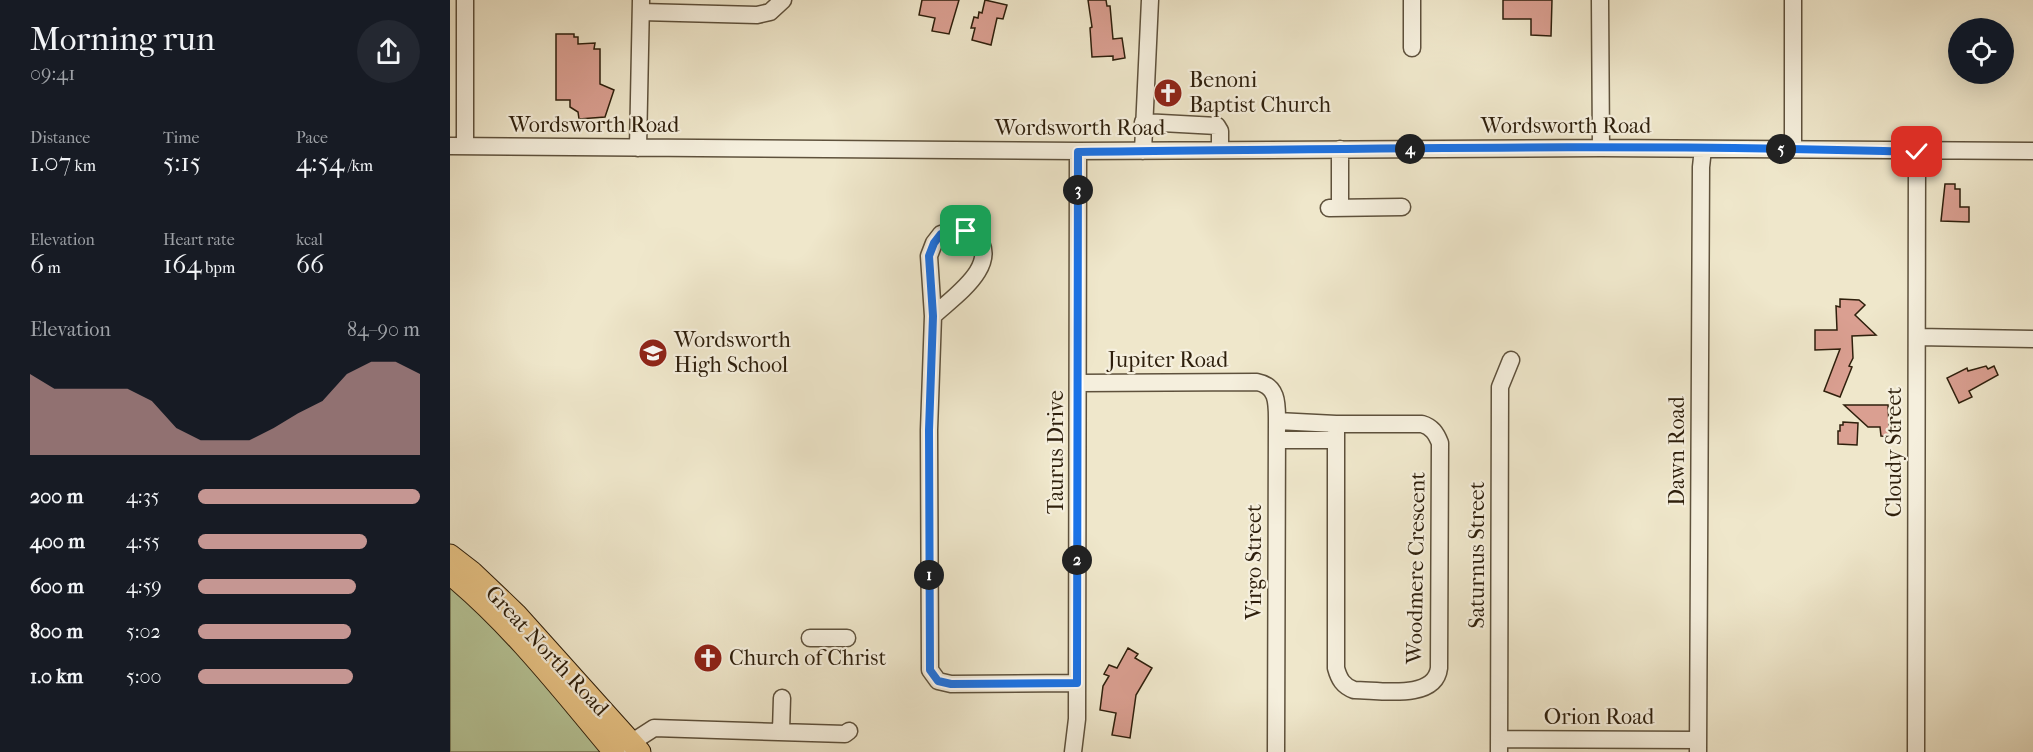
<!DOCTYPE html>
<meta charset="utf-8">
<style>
:root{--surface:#171b24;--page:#242831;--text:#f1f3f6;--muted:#9ea1a6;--accent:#c59692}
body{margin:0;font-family:"IM FELL French Canon",serif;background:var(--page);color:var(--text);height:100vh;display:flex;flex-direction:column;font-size:22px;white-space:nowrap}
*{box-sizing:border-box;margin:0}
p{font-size:20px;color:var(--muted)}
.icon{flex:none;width:33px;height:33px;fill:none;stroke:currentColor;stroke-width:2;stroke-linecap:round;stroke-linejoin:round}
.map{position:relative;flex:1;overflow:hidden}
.side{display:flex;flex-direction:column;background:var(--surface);width:450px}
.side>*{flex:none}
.controls{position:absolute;left:1498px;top:18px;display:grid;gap:12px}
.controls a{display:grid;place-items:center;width:66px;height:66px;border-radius:50%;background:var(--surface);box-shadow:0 6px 24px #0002;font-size:30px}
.pin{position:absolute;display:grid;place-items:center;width:51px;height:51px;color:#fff;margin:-26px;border-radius:12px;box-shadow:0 3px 9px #0006}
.km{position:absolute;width:30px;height:30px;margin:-15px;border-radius:50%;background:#222;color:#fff;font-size:16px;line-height:30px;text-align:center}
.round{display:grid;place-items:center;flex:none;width:63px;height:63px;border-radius:32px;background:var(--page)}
.headline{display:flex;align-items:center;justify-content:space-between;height:102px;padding:0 30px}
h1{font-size:33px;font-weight:600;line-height:45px}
.metrics{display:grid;grid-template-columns:repeat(3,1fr);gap:9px;height:102px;padding:6px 30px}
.metrics div{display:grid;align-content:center}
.metrics b{font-size:26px;font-weight:600}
.metrics small{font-size:16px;font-weight:400}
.metrics p{font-size:16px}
.chart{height:168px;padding:12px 30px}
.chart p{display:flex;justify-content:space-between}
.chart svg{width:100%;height:108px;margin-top:6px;fill:var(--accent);opacity:.7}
ul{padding:0 30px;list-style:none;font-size:20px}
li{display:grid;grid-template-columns:96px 72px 1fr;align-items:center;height:45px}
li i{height:15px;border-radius:8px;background:var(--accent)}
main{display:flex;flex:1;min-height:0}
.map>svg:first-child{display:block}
</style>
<main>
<section class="side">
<div class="headline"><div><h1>Morning run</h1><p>09:41</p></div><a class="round"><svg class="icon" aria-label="share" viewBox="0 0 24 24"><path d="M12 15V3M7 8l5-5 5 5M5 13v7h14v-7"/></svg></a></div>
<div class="metrics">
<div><p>Distance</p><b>1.07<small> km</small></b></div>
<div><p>Time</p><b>5:15</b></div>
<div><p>Pace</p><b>4:54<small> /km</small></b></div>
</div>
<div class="metrics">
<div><p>Elevation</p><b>6<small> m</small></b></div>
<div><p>Heart rate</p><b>164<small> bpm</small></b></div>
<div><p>kcal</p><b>66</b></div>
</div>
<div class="chart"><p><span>Elevation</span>84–90 m</p>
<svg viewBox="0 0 160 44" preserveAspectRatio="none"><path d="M0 44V11L10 17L20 17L30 17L40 17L50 22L60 33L70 38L80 38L90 38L100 33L110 27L120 22L130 11L140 6L150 6L160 11V44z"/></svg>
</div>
<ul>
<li><b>200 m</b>4:35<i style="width:100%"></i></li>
<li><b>400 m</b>4:55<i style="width:76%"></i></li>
<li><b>600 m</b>4:59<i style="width:71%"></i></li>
<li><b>800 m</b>5:02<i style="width:69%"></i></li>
<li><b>1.0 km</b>5:00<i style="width:70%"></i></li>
</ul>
</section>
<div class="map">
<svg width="1583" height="752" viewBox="0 0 1583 752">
<rect width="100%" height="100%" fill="#efe7cb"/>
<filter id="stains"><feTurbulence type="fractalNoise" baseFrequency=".00333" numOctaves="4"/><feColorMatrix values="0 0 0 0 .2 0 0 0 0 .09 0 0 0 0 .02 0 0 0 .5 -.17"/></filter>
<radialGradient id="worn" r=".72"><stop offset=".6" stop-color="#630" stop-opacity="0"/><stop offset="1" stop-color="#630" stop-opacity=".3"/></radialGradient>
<!-- green -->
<path fill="#b7c699" stroke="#727252" stroke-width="1.5" d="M0,581l32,30 124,141h-156z"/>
<!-- building -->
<path fill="#da9f91" stroke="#2e1f0c" stroke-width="1.5" d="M472,0h37l-10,34 -17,-3 3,-13 -16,-3z
M535,0l22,5 -4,14 -6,-1 -6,27 -19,-5 3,-12h-4l3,-11 4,1 1,-6 3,1z
M638,0h18l1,6h3l3,33 9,-1 3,20 -12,2v-4l-21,1 -2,-29 2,-1z
M1053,0h49l-1,36 -20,-1v-16h-28z
M106,34h18v3h4v7l17,-1 -1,6h6v35l14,6 -9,27 -26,2 -1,-7 -8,-5v-7h-14z
M1495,184h10v5h5v18h9v15l-28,-1z
M1390,299l19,1 6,5 -10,10 21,20 -24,1 1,22 -4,8 3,1 -12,30 -16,-6 16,-42 -25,1v-20h22l-1,-24 4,1z
M1536,366l2,3 6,-3 4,9 -29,16 3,6 -13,6 -12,-25 20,-10 1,3z
M1394,405h44l1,20h6v12l-14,-1 -1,-9h-12z
M1393,422l15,1 -1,22 -19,-1v-13h2v-6h3z
M678,648l10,6 -3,4 17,10 -16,27 -6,43 -18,-3 4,-22 -16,-3 3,-24 6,-10 -5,-2 5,-9 8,3z"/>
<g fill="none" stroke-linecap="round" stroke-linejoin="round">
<!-- minor casing -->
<g stroke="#5e513c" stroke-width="19">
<path id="minor" d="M962,0v48
M1150,0l1,148
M1343,0v148
M191,12l116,3 13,-3 13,-12
M693,122l74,4 3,5v19
M0,146l628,5 523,-3 432,3
M15,146v-146
M188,148l3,-148
M890,149v59
M693,151l7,-151
M879,208l73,-1
M483,316c21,-20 71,-52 41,-83l-21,-2 -12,3 -7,9 -5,13 4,60 -4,114 1,240 8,11 13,3 126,-1
M1467,337l116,2
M628,383l179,-1c21,4 20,22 20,39l-1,331
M827,421l59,3h86c10,3 14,9 18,19l-1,225c-4,33 -60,22 -85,22 -11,-4 -15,-11 -18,-22v-244
M827,440h59
M360,638h37
M331,731l1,-33
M1049,739l199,1
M173,748l31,-20 191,6 4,-3
M623,752l4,-33 1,-568
M1049,752l1,-365 11,-27
M1248,752l3,-585 2,-18
M1466,752l1,-600"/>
</g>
<!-- major casing -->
<g stroke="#2e1f0c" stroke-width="23">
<path id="major" d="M0,555l22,17 44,42 124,138
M0,574c62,51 113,117 164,178"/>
</g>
<!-- minor -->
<use href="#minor" stroke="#f5efdd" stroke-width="16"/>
<!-- major -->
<use href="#major" stroke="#e8c486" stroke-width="21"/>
</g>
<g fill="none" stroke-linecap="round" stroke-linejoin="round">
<!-- route casing -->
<g stroke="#fff" stroke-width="12">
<path id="route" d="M516,231l-25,3 -7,9 -5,13 4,60 -4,114 1,240 8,11 13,3 126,-1 1,-531c279,-3 560,-9 839,0"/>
</g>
<!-- route -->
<use href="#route" stroke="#1a73e8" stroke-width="8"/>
</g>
<!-- icons -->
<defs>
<g id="church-disc" transform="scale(1.5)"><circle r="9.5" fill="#8f2418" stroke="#f5efdd"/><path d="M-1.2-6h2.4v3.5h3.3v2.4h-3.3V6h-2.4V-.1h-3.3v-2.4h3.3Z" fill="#fff"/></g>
<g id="school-disc" transform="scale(1.5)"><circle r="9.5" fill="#8f2418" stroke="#f5efdd"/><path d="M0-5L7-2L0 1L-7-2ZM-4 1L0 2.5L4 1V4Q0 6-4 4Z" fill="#fff"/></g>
</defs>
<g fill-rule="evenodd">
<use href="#church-disc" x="718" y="93"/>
<use href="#school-disc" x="203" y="353"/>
<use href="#church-disc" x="258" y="658"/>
</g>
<g text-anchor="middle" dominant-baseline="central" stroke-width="4.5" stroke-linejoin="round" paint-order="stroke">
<!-- poi labels -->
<g font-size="22" fill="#2e1f0c" stroke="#f5efdd" text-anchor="start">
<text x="739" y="80">Benoni<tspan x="739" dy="25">Baptist Church</tspan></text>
<text x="224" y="340">Wordsworth<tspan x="224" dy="25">High School</tspan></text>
<text x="279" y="658">Church of Christ</text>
</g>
<!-- street labels -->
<g font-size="22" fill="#2e1f0c" stroke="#f5efdd">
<text x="144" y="125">Wordsworth Road</text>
<text x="1116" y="126">Wordsworth Road</text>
<text x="630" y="128">Wordsworth Road</text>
<text x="718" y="360">Jupiter Road</text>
<text transform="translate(1227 451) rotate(-90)">Dawn Road</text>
<text transform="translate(606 452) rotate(-90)">Taurus Drive</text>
<text transform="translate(1444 452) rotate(-90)">Cloudy Street</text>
<text transform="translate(1027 555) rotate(-90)">Saturnus Street</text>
<text transform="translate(804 562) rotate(-90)">Virgo Street</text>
<text transform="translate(966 568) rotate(-89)">Woodmere Crescent</text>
<text transform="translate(97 651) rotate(47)">Great North Road</text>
<text x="1149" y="717">Orion Road</text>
</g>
</g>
<rect width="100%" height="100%" filter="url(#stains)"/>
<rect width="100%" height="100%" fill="url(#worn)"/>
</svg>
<div class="controls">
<a><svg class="icon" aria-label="locate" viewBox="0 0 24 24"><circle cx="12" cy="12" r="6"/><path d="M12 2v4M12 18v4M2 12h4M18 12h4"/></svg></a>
</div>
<div class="pin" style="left:516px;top:231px;background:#1e9e55"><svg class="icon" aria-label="arrive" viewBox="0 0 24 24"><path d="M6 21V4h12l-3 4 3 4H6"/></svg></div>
<div class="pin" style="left:1467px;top:152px;background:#d93025"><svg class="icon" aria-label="check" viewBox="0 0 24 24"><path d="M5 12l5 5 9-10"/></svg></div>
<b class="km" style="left:479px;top:575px">1</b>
<b class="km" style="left:627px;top:560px">2</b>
<b class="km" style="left:628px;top:190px">3</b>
<b class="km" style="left:960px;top:149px">4</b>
<b class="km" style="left:1331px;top:149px">5</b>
</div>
</main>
